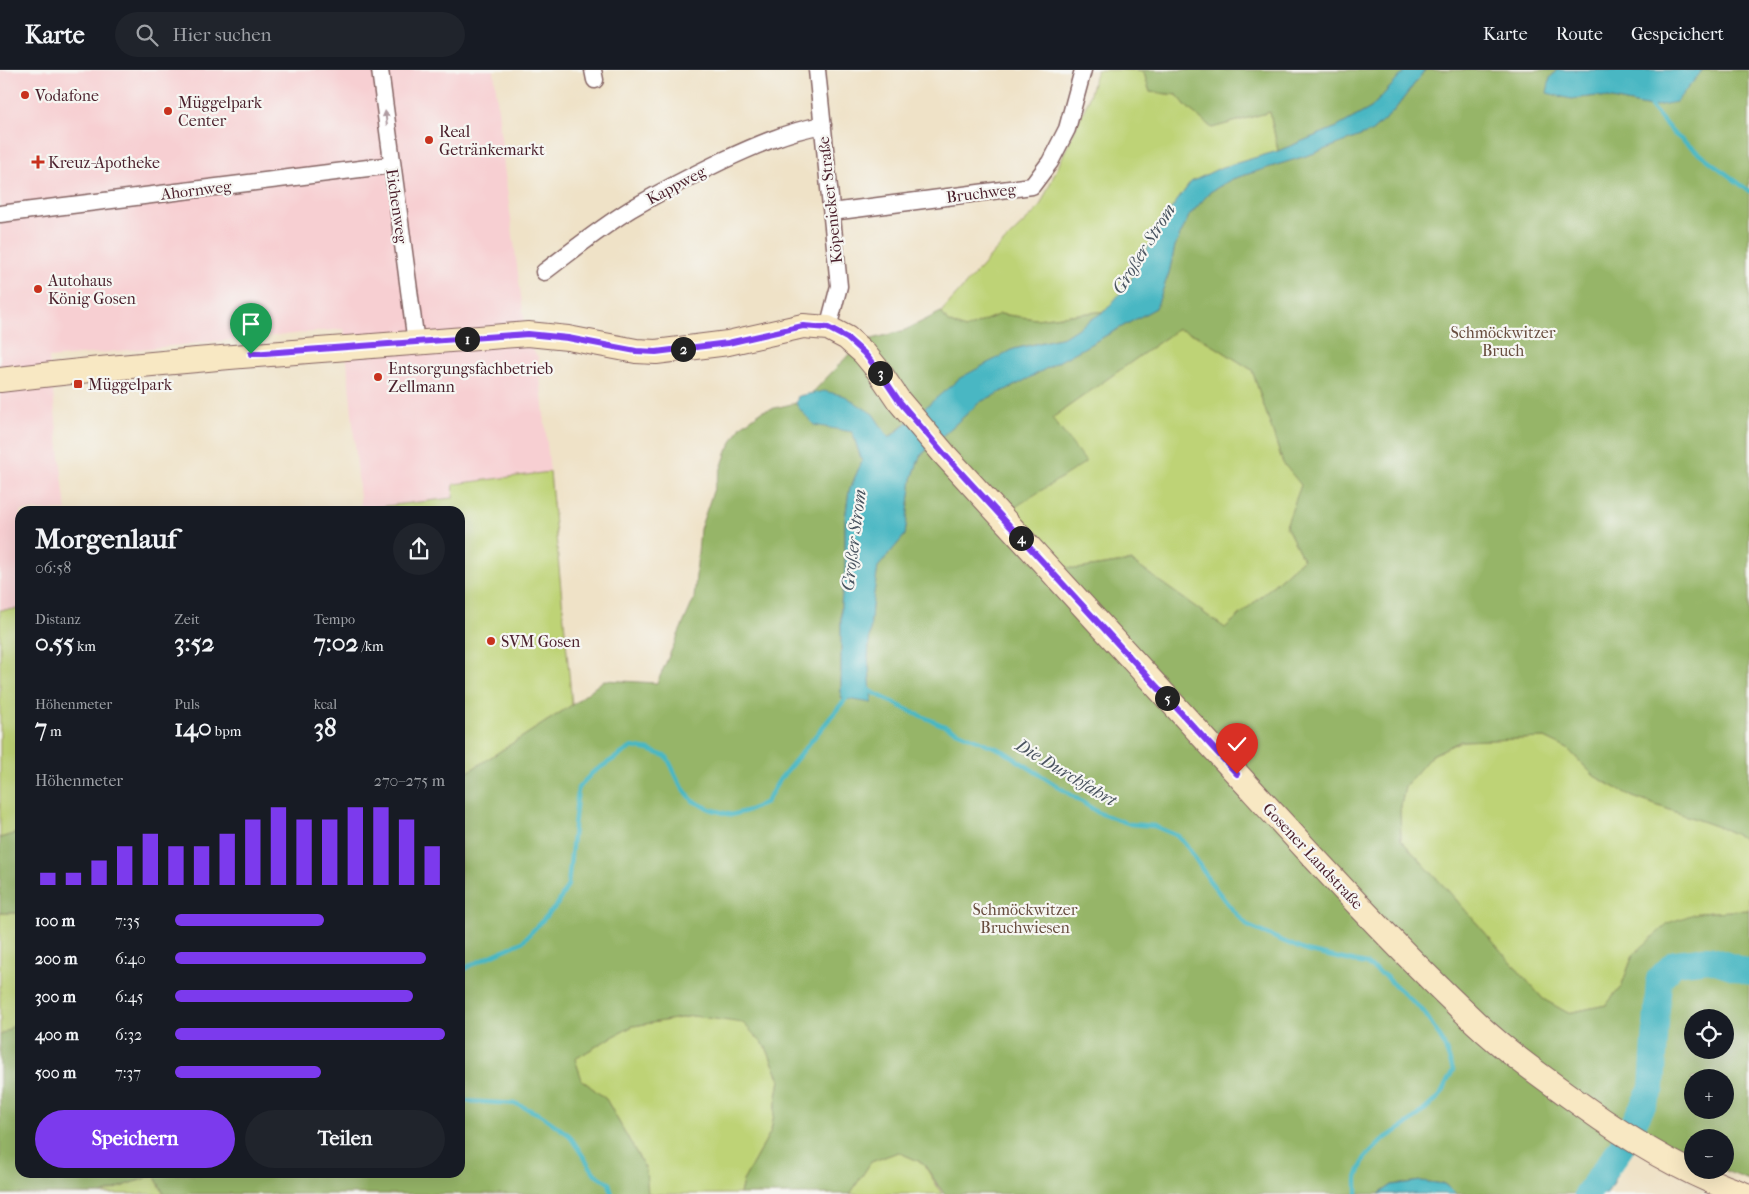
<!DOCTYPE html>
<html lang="de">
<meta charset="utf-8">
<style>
:root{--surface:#171b24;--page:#20242c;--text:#f1f3f6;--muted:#9ea1a6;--line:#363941;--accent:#7c3aed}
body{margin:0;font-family:"IM FELL French Canon",serif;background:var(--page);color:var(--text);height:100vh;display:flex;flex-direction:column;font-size:19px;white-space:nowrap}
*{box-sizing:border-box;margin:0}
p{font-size:16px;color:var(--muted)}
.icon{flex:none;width:28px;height:28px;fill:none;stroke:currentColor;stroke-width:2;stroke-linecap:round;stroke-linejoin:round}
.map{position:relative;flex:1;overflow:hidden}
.sheet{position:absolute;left:15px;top:436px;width:450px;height:672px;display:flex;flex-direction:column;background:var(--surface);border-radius:15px;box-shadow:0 5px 20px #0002}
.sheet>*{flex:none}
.tools{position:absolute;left:1684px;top:939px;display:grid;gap:10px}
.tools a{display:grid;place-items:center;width:50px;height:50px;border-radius:50%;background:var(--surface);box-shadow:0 5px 20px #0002;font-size:25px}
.pin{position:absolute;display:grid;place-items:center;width:42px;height:42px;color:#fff;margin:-51px -21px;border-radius:50% 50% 50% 0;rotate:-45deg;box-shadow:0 0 5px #0007}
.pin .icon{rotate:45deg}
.km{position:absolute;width:25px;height:25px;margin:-12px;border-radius:50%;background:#222;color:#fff;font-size:14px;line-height:25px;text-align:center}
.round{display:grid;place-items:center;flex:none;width:52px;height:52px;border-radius:26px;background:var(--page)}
.head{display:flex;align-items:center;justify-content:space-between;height:85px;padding:0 20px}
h1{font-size:28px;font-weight:700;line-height:38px}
.metrics{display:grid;grid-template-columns:repeat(3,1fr);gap:8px;height:85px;padding:5px 20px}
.metrics div{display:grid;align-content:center}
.metrics b{font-size:25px;font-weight:700}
.metrics small{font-size:14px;font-weight:400}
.metrics p{font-size:14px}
.chart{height:140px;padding:10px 20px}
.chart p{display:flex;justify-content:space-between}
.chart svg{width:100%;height:90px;margin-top:5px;stroke:var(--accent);stroke-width:6}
.button{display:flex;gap:10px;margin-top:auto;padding:10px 20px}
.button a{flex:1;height:58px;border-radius:30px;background:var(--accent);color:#fff;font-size:20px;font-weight:700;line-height:58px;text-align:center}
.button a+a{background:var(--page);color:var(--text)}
ul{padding:0 20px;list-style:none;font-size:16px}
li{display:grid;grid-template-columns:80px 60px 1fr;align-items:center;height:38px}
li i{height:12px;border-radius:6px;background:var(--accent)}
header{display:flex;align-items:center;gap:30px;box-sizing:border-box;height:70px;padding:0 25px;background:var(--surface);border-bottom:1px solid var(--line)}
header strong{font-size:24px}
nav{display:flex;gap:28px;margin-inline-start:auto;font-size:18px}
.search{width:350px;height:45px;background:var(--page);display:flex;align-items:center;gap:12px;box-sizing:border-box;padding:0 18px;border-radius:28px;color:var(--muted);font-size:19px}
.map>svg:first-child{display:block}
</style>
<header>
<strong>Karte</strong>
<div class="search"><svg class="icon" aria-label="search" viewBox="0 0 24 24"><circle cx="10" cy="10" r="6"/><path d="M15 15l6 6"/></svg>Hier suchen</div>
<nav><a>Karte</a><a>Route</a><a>Gespeichert</a></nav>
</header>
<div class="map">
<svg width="1749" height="1124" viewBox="0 0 1749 1124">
<rect width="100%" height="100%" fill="#f6f6f2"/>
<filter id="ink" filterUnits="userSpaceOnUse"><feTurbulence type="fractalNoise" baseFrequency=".02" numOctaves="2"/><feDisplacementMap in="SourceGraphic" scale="10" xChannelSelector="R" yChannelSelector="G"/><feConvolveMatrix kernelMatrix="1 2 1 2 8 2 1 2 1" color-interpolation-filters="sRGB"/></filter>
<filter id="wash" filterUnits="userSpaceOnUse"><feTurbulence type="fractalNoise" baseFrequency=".0096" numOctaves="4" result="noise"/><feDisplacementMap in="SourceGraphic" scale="20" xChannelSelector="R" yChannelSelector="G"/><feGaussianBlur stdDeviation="1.12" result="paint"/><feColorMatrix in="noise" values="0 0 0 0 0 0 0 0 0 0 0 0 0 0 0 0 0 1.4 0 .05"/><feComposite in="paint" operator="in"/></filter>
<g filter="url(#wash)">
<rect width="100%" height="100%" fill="#efe2c7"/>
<!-- built -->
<path fill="#f7cfd2" d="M0,0h494l10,96 23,176 11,15 12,115 -96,12v14l-93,11 -17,-180 -295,29 17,152 -46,1v98l-20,1z"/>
<!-- green -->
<path fill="#bed376" stroke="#847950" d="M1097,0h39l8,3 6,19 27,3 11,13 24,20 58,-16 8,39 -58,17 -29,14 -28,38 -34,63 -23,28 -70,8 -36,-5 -35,15 -17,-7 -7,-10 58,-65 40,-39 48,-105z
M1178,259l20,7 54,34 31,93 19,22 -16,41 17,33 -78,69 -94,-67 -54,8 -46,-8 -37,-41 58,-102z
M550,402l22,233 -112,72v-266h-101l2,-2 92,-11 1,-14z
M20,539v223l-20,6v-228z
M1545,668l23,11 26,27 39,21 91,32 25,12v69l-52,3 -64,42 -12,32 -15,18 -38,8 -25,-14 -91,-104 -51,-55 -1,-29 5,-25 27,-31 29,-14z
M0,843h20v107l-20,16z
M693,946l50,6 23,25 14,33 -9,51 -28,50 -3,13h-93l-1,-24 -40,-71 -24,-19 -7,-21 30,-18 28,-15z
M898,1082l25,11 19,31h-92l21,-32z
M154,1105l10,19h-63z"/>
<!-- forest -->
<path fill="#96b567" stroke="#706a49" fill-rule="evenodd" d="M1136,0h270l-35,38 -34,19 -59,24 -8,-39 -58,16 -24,-20 -11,-13 -27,-3 -6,-19z
M1425,0h132l-7,8 21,21 26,-3 54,11 52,-37h46v771l-25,-12 -91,-32 -39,-21 -26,-27 -23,-11 -84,3 -29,14 -27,31 -5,25 1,29 51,55 91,104 25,14 38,-8 15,-18 12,-32 35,-32 29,-10 52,-3v270l-26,-10h2v-32h-33v19l-41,-19 -29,-20 -8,24 -37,52h-120l-13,-10 -23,-3 -29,4 -13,9h-435l-21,-31 -25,-11 -27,10 -21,32h-110l3,-13 28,-50 9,-51 -14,-33 -23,-24 -50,-7 -60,10 -28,15 -30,18 7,21 24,19 40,71 2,24h-484l-10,-19 -53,19h-101v-158l20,-16v154h440v-397l112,-72 32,-25 53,3 37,-84 6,-70 27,-78 14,-25 21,-15 34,-8 2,4 36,20 18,5 10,29 -13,30 -4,28v49l-4,36v94l31,4 -4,-45 4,-51 6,-39 27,-32 7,-56 8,-23 60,-54 38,-18 138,-76 13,-35 6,-27 14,-30 21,-24 22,-13 80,-25 59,-22 22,-20zM1178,259l20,7 54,34 31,93 18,22 -15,41 17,33 -78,69 -94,-67 -54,8 -46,-8 -36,-41 91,-58 -34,-44zM1692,948h33v32h-33zM1692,1008h33v32h-33z
M1106,241l-42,26 -50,12 -53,29 -73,60 -15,-24 -61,-21 49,-51 44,-12 36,-18 7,10 17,7 35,-15 36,5z
M20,762v81h-20v-75z"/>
<!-- water -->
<path fill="#4ab7c3" stroke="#4a6b77" d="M1406,0h19l-32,42 -22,20 -59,22 -80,25 -22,13 -21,24 -14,30 -6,27 -13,35 -138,76 -38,18 -60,54 -8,23 -7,56 -27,32 -6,39 -4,51 4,46 -31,-5v-94l4,-36v-49l4,-28 13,-30 -10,-29 -38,-7 -16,-18 -2,-4 2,-7 26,-5 21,5 28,18 16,24 71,-60 54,-29 50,-12 42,-27 23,-27 34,-63 28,-38 29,-14 58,-17 59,-24 34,-19z
M1557,0h146l-27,32 -25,5 -54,-11 -26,3 -24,-6 3,-15z
M1614,1072l14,10 -21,42h-30z
M1421,1111l23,3 13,10h-78l13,-9z"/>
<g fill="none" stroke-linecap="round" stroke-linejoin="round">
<!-- stream -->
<path stroke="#4ab7c3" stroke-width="4.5" d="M1651,37l23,27 75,57
M866,619l46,23 91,39 96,62 31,11 24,2 24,10 11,13 20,31 21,27 18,19 58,25 60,13 19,12 39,36 19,30 10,28 -13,26 -28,25 -28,18 -20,20 -7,19v16
M460,903l9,-7 53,-24 35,-37 11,-20 10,-97 14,-15 40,-26 17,3 18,7 13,27 13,17 17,8 21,6 19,-5 16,-8 14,-23 69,-84
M460,1028l6,3 51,3 24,11 28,20 26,39 14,9 3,11"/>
<!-- river -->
<path stroke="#4ab7c3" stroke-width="26" d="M1587,1124l33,-45 32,-61 7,-109 16,-16 34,-4 40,13"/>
</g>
</g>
<g filter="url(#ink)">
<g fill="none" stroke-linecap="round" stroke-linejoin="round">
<!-- minor casing -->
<g stroke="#846362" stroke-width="19">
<path id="minor" d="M380,0l36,273
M593,0l2,10
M817,0l22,216 -11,42
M832,142l200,-26 18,-24 17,-33 16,-59
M0,144l392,-49
M544,202c28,-21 56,-44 87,-63 29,-17 60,-33 91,-48 32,-15 66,-30 101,-36"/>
</g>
<!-- secondary casing -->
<g stroke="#846362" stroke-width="26">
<path id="secondary" d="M0,310c175,-21 352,-32 528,-46l40,4 68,13 20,1 72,-9 75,-17 25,2 19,10 17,15 14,17 21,31 45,53c98,108 197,215 295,322 77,84 154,169 237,247 32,30 68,55 104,81 51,37 105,70 164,90"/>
</g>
<!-- minor -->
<use href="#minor" stroke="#fff" stroke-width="16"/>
<!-- secondary -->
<use href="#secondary" stroke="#f8e8c3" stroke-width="24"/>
</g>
<!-- one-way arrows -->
<defs><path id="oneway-solid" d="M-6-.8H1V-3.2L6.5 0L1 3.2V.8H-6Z" transform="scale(1.25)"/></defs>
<use fill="#ae9aa0" href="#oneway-solid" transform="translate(386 48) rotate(-97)"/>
</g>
<g fill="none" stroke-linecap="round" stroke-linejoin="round" filter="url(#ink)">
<!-- route casing -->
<g stroke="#fff" stroke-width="10">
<path id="route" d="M251,284l277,-20 40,4 68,13 20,1 72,-9 75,-17 25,2 19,10 17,15 14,17 21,31 45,53 293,320"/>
</g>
<!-- route -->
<use href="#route" stroke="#7c3aed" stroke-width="6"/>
</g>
<!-- markers -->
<g fill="#c8321e" stroke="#f6f6f2" stroke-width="2">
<circle cx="25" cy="25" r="5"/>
<circle cx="168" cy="41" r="5"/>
<circle cx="429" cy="70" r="5"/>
<path d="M35.5 84.5h5v5h5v5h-5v5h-5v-5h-5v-5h5z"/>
<circle cx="38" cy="219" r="5"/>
<circle cx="378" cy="307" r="5"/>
<rect x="73" y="309" width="10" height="10" rx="2.5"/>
<circle cx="491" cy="571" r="5"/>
</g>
<g text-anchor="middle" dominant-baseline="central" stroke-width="4.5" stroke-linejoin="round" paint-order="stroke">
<!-- poi labels -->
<g font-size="16" fill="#4a1f2b" stroke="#f6f6f2" text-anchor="start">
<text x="35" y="25">Vodafone</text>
<text x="178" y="32">Müggelpark<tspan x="178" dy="18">Center</tspan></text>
<text x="439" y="61">Real<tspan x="439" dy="18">Getränkemarkt</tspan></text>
<text x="48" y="92">Kreuz-Apotheke</text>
<text x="48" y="210">Autohaus<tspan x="48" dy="18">König Gosen</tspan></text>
<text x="388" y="298">Entsorgungsfachbetrieb<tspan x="388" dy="18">Zellmann</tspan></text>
<text x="88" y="314">Müggelpark</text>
<text x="501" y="571">SVM Gosen</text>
</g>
<!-- street labels -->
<g font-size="16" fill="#4a1f2b" stroke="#f6f6f2">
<text transform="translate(676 115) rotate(-28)">Kappweg</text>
<text transform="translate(196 120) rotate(-7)">Ahornweg</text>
<text transform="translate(981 123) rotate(-7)">Bruchweg</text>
<text transform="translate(830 130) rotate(-96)">Köpenicker Straße</text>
<text transform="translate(397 136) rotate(82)">Eichenweg</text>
<text transform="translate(1313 786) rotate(47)">Gosener Landstraße</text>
</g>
<!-- park labels -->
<g font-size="16" fill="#674c3e" stroke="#f6f6f2">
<text x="1503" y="262">Schmöckwitzer<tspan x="1503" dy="18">Bruch</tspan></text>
<text x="1025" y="839">Schmöckwitzer<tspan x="1025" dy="18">Bruchwiesen</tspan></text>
</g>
<!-- water labels -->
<g font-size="18" font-style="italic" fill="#4a5460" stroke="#f6f6f2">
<text transform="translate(1144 179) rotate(-58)">Großer Strom</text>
<text transform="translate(854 470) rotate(-83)">Großer Strom</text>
<text transform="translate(1066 703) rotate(31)">Die Durchfahrt</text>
</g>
</g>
</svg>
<div class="tools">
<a><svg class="icon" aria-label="locate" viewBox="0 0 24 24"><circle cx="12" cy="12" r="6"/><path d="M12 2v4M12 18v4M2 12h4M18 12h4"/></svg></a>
<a>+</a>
<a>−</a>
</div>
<div class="pin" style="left:251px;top:284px;background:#1e9e55"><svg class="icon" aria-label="arrive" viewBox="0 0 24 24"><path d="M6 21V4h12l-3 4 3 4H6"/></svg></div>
<div class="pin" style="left:1237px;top:704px;background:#d93025"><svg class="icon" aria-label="check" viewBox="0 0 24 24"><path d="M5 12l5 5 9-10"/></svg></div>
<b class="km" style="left:467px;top:269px">1</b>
<b class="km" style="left:683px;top:279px">2</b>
<b class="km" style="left:880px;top:303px">3</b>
<b class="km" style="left:1021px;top:468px">4</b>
<b class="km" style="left:1167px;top:628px">5</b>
<section class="sheet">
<div class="head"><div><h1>Morgenlauf</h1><p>06:58</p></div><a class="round"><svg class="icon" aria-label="share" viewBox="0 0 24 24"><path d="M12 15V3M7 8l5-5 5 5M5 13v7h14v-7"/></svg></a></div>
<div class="metrics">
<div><p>Distanz</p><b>0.55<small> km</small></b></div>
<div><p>Zeit</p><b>3:52</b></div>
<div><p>Tempo</p><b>7:02<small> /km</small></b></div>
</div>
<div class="metrics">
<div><p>Höhenmeter</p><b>7<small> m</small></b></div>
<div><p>Puls</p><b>140<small> bpm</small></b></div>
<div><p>kcal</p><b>38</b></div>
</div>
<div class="chart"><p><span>Höhenmeter</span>270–275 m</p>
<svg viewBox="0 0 160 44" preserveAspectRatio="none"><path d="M5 44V38M15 44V38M25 44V32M35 44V25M45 44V19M55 44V25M65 44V25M75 44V19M85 44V12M95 44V6M105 44V12M115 44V12M125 44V6M135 44V6M145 44V12M155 44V25"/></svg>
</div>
<ul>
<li><b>100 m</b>7:35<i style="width:55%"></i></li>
<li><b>200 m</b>6:40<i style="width:93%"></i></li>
<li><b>300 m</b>6:45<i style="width:88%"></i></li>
<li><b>400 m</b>6:32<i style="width:100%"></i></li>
<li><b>500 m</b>7:37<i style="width:54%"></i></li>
</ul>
<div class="button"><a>Speichern</a><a>Teilen</a></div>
</section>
</div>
